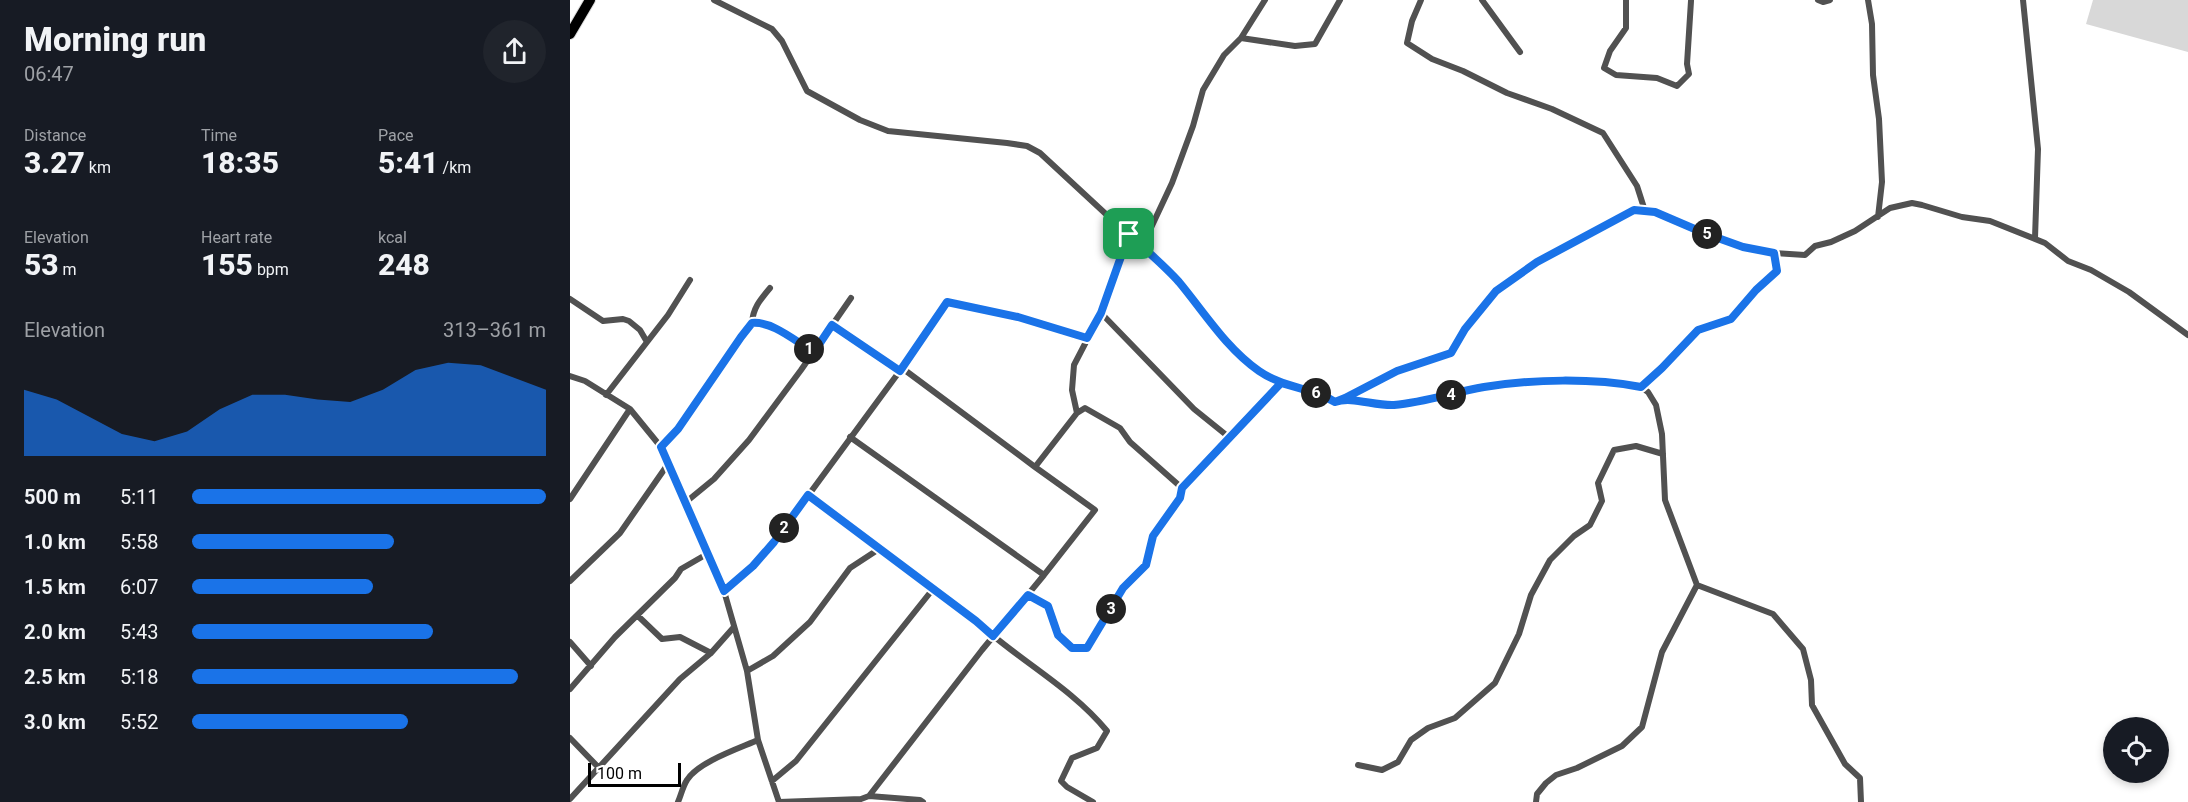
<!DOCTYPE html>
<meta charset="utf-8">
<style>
:root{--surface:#171b24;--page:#20242c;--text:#f1f3f6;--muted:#9ea1a6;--accent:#1a73e8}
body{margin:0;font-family:Roboto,sans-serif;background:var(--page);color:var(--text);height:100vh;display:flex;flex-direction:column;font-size:22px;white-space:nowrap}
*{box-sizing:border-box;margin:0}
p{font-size:20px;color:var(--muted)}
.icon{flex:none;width:33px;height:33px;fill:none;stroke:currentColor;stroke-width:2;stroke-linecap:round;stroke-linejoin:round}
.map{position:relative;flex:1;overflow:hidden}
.drawer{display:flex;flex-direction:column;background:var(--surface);width:570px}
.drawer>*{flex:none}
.controls{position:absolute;left:1533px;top:717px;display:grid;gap:12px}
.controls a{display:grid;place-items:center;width:66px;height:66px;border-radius:50%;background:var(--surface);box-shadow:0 3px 9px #0003;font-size:30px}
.scale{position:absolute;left:18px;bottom:15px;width:93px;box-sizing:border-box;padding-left:6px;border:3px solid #000;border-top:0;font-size:16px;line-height:21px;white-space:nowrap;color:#000;-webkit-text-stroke:4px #fff;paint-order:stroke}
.pin{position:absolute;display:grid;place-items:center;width:51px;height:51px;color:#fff;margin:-26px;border-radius:12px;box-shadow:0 3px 9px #0006}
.km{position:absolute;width:30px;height:30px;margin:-15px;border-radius:50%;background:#222;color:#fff;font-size:16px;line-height:30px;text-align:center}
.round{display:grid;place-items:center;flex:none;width:63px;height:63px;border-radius:32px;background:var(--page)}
.summary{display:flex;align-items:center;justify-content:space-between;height:102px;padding:0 24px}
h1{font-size:33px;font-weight:800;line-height:45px}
.figures{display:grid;grid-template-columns:repeat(3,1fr);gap:9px;height:102px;padding:6px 24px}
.figures div{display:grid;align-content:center}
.figures b{font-size:30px;font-weight:800}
.figures small{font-size:16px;font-weight:400}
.figures p{font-size:16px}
.chart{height:168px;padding:12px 24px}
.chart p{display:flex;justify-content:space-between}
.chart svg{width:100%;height:108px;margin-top:6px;fill:var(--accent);opacity:.7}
ul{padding:0 24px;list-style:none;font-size:20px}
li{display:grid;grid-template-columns:96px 72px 1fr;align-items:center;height:45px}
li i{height:15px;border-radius:8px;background:var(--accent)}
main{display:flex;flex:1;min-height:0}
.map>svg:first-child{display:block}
</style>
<main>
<section class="drawer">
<div class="summary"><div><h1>Morning run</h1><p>06:47</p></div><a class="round"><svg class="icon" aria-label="share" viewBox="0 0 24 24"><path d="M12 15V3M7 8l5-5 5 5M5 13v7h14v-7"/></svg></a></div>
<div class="figures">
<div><p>Distance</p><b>3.27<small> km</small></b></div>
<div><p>Time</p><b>18:35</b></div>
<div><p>Pace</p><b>5:41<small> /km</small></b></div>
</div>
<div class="figures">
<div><p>Elevation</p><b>53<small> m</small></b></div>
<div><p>Heart rate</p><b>155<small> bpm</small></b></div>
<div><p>kcal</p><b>248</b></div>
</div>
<div class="chart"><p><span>Elevation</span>313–361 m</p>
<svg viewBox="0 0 160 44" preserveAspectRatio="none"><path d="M0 44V17L10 21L20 28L30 35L40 38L50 34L60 25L70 19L80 19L90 21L100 22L110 17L120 9L130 6L140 7L150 12L160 17V44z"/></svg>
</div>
<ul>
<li><b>500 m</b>5:11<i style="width:100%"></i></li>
<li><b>1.0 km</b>5:58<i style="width:57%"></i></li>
<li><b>1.5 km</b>6:07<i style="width:51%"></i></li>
<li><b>2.0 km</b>5:43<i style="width:68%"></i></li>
<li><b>2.5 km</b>5:18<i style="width:92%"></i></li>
<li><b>3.0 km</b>5:52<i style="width:61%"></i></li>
</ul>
</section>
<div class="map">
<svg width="1618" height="802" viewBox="0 0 1618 802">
<rect width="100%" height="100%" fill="#fff"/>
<!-- grass -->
<path fill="#d8d8d8" d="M1523,0h95v52l-102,-28z"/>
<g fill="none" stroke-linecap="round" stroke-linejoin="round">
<!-- highway casing -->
<g stroke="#dbdbdb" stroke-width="12">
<path id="highway" d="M0,34l20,-34"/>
</g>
<!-- street -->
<path stroke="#515151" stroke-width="6" d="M144,0l58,29 10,12 25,50 53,29 28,11 119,12 20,3 13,7 136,126 57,71 26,21 23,12 41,12 12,7 10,-4 19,5 28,2 41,-5 51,-13 52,-5h81l24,5 7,5 8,13 6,29 3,66 32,85 76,29 30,35 8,31 1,25 33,59 15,14 1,24
M851,0l-9,21 -5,22 25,16 31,12 44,22 45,16 51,24 34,53 8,25
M912,0l38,52
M1056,0v28l-16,23 -6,17 12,7 41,3 20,8 12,-12 -2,-10 4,-63
M1248,0l5,2 7,-2
M1298,0l4,24 1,51 6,44 3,63 -4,35
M1453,0l15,149 -3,89
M671,38l54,8 20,-2 25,-44
M572,247l30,-64 21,-57 10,-36 21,-35 17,-17 24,-38
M0,299l33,22 20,-2 6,2 11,9 7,12
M531,313l93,96 36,29
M182,323c1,-15 8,-23 18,-35
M262,325l68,46
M332,368l133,99 42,-54 -5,-23 2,-25 27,-52 28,-79
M0,376l15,5 45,28 31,38 63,144 23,80 11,69 21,62
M1071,387l21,-19 36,-38 33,-11 25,-29 21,-19 -3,-18
M36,395l62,-80 22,-35
M776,398l51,-27 54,-18 14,-24 31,-38 41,-29 97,-52 21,2 49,21 55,19 46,3 10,-9 16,-4 24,-11 35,-23 22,-5 10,2 40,12 28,4 55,22 23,18 23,9 38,22 59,43
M507,413l8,-5 35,20 10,14 52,46
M280,437l194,138
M91,447l17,-18 74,-106c21,-2 43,19 62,29
M238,495l168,126c42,39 95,66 131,110l-10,17 -25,10 -11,23 6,6 26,15
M0,499l60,-90
M116,502l28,-23 35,-39 52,-70 50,-72
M0,581l50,-48 48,-69
M154,591l29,-25 21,-24 128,-174 45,-66 71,15 69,21
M458,595l20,11 10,29 14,13h15l36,-60 23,-23 7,-29 27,-38 2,-10 100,-105
M68,616l24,23 18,-2 31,16
M0,642l21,24
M177,671l26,-15 37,-34 40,-54 29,-19
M0,689l45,-52 60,-59 6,-9 26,-15
M0,738l30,31
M788,765l24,5 16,-8 13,-22 17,-12 27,-10 40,-35 24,-49 12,-39 19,-35 24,-24 16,-11 12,-24 -4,-18 16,-33 22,-4 27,8
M202,781l24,-20 137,-172
M299,796l51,4 3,2
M0,799l110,-120 31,-26 23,-26
M108,802c3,-7 5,-16 9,-22 11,-18 53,-32 71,-40
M209,802l82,-3 8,-3 113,-146 62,-75 51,-65 -60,-43
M966,802l1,-8 9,-11 10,-8 21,-7 45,-22 20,-19 20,-75 35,-67"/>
<!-- highway -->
<use href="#highway" stroke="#000" stroke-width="10"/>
</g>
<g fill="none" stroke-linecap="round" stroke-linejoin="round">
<!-- route casing -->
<g stroke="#fff" stroke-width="12">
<path id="route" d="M559,234l-28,79 -14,25 -69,-21 -71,-15 -47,69 -68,-46 -18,27c-18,-10 -41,-31 -62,-29l-11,14 -63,92 -17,18 63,144 29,-25 21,-24 34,-47 168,126 17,15 35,-41 20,11 10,29 14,13h15l36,-60 23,-23 7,-29 27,-38 2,-10 99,-105 42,12 12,7c17,-6 39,4 59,3 32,-3 60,-13 90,-18 49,-8 109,-9 157,0l21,-19 36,-38 33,-11 25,-29 21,-19 -3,-18 -31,-6 -39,-14 -49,-21 -21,-2 -97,52 -41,29 -31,38 -14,24 -54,18 -52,27 -10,4c-24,-14 -53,-15 -76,-31 -33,-23 -55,-59 -80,-89 -15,-17 -34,-32 -50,-48"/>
</g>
<!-- route -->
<use href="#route" stroke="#1a73e8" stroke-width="8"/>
</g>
</svg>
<div class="controls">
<a><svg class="icon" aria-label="locate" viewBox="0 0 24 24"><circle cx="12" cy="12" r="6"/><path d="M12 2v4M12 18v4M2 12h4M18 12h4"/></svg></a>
</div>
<div class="scale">100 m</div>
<div class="pin" style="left:559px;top:234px;background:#1e9e55"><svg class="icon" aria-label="arrive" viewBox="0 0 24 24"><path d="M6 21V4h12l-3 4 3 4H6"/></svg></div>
<b class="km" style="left:239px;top:349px">1</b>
<b class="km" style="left:214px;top:528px">2</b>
<b class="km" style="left:541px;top:609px">3</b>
<b class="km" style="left:881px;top:395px">4</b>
<b class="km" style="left:1137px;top:234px">5</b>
<b class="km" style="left:746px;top:393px">6</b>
</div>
</main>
